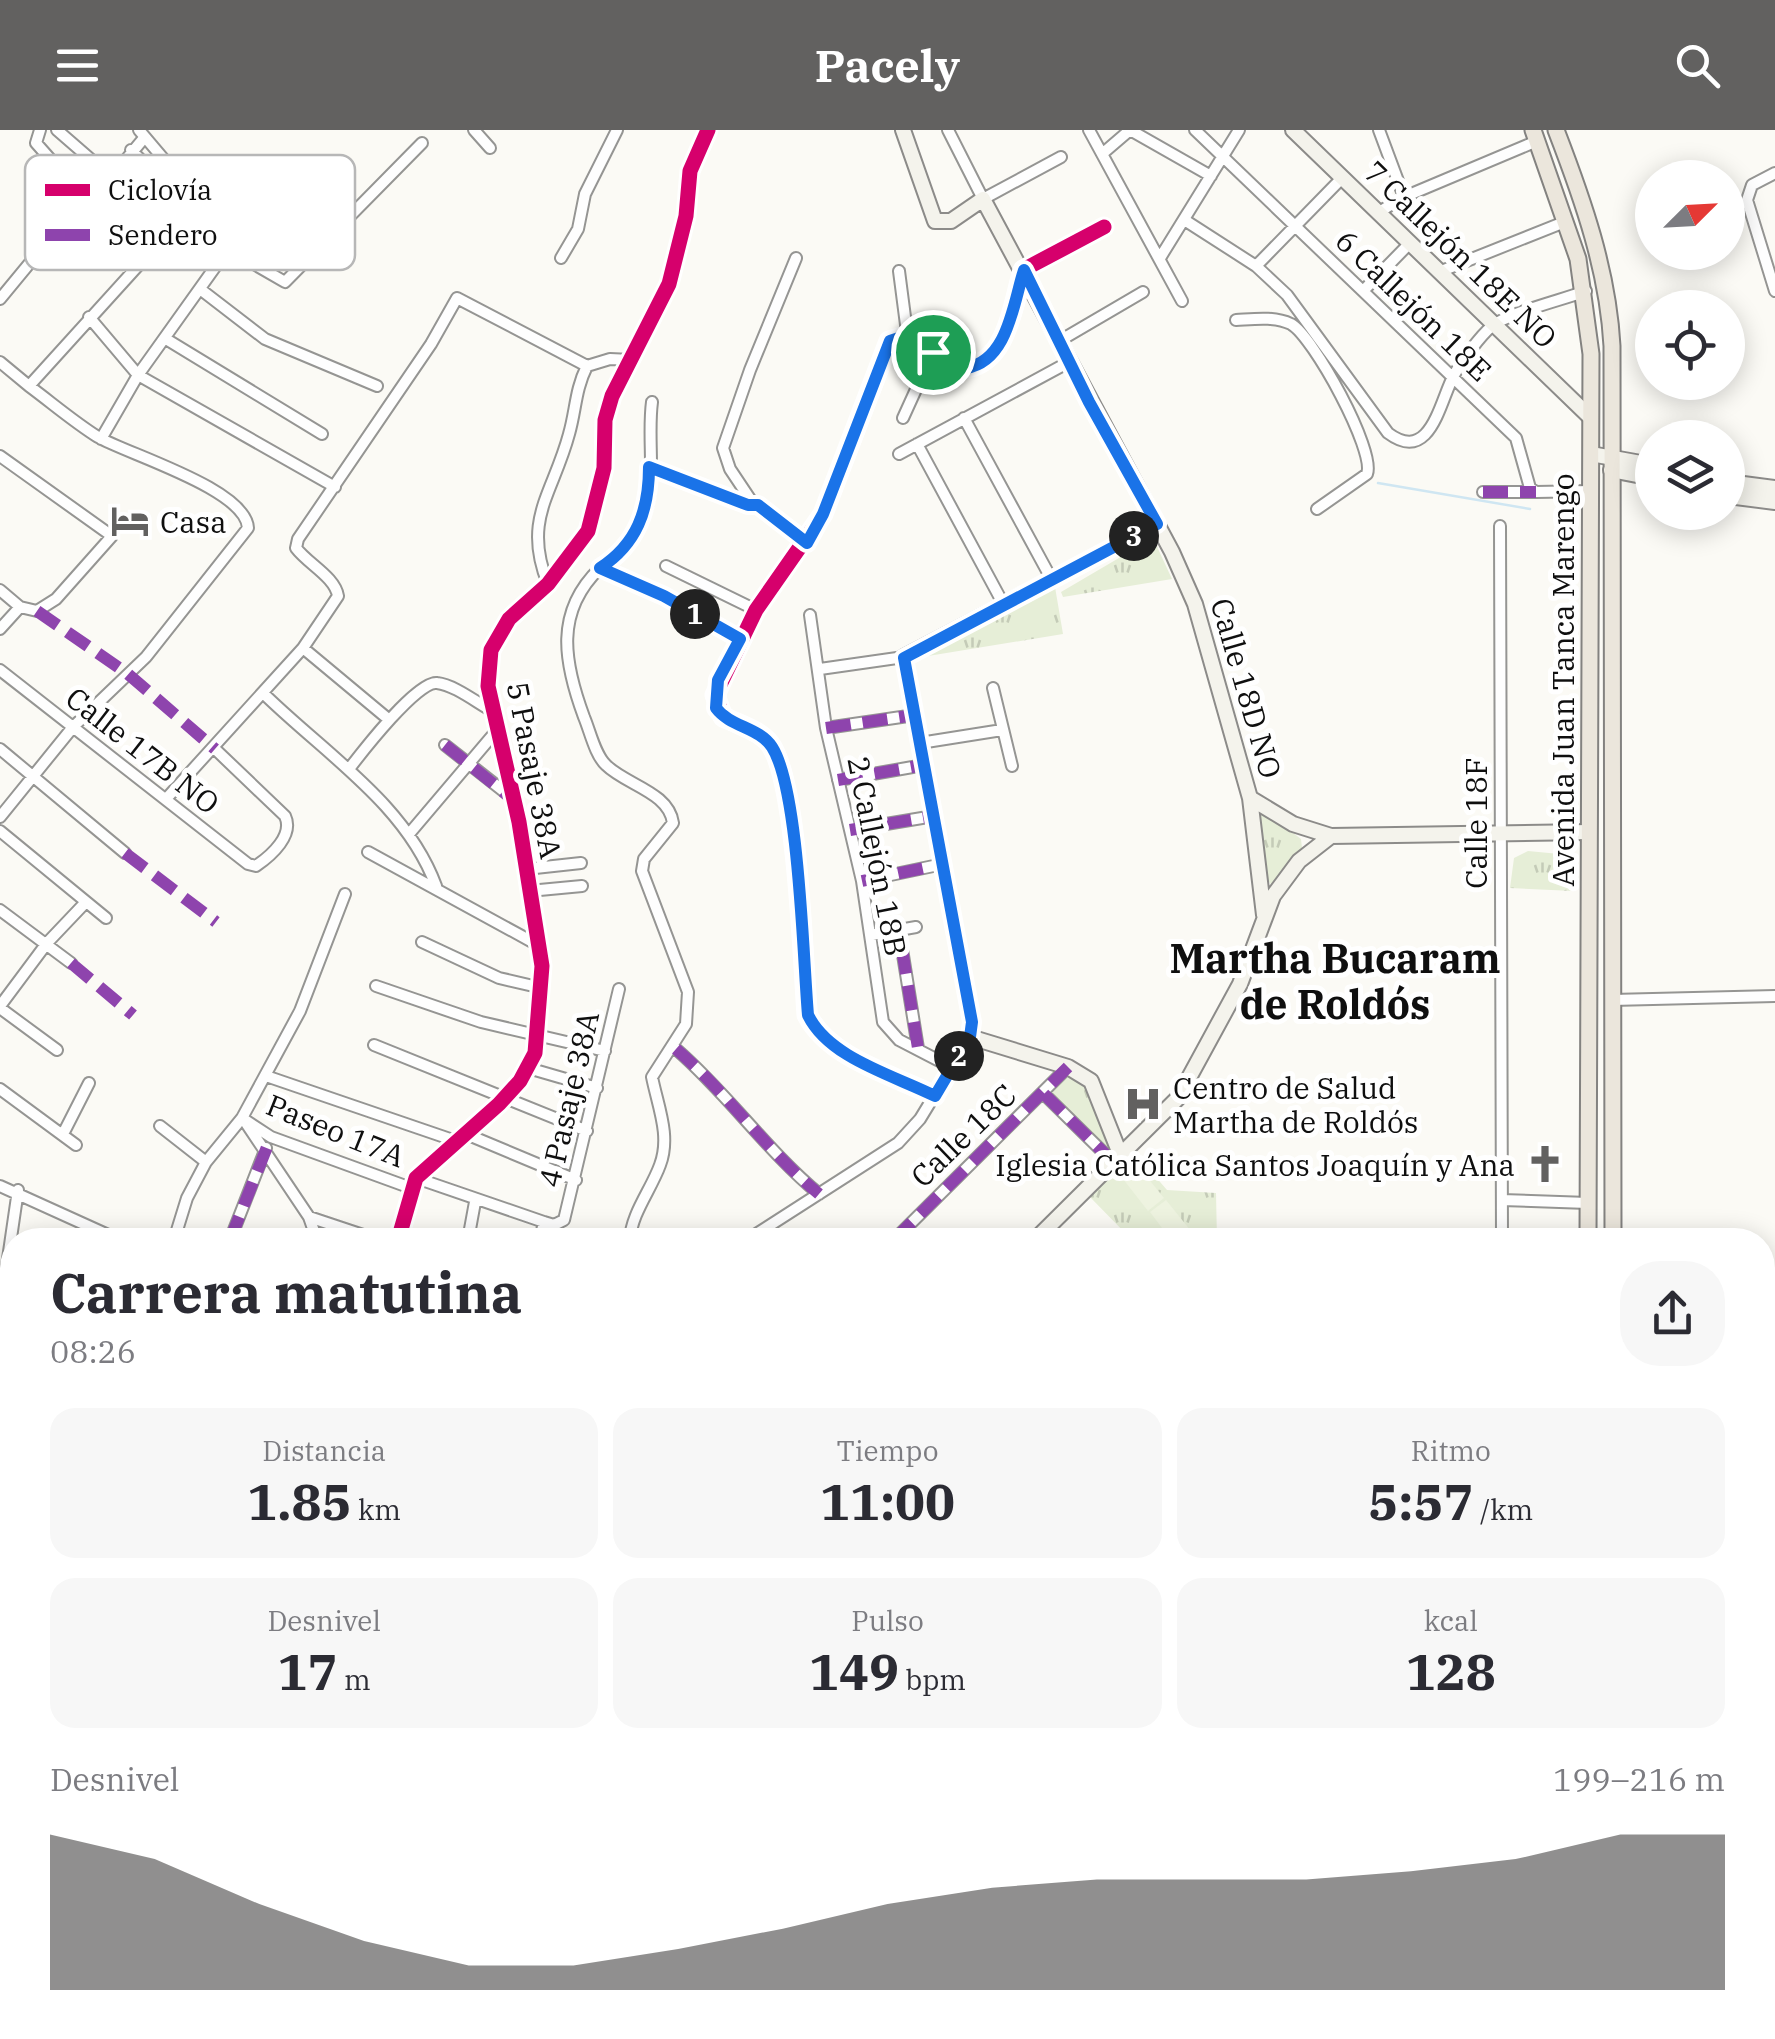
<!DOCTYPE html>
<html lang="es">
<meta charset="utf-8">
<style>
:root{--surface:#fff;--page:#f7f7f7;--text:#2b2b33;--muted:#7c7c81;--accent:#626160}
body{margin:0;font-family:"IBM Plex Serif",serif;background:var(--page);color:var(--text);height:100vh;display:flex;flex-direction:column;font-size:38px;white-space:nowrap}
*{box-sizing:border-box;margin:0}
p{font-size:32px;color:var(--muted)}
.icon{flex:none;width:55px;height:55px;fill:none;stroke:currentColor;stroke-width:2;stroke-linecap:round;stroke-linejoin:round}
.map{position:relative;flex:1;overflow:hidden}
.panel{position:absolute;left:0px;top:1098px;width:1775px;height:812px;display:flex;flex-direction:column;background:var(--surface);border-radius:40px 40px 0 0;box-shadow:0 5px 25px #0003}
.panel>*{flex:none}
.needle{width:65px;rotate:66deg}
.buttons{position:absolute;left:1635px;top:30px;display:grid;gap:20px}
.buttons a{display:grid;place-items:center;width:110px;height:110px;border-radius:50%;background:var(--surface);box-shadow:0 5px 25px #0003;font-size:50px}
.pin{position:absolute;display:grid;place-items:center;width:85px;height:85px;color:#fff;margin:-42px;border:5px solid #fff;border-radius:50%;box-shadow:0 2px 10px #0007}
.km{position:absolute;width:50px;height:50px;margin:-25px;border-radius:50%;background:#222;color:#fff;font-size:28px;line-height:50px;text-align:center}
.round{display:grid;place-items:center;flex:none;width:105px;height:105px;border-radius:40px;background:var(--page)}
.overview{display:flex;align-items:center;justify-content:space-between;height:170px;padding:0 50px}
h1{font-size:55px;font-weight:800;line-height:75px}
.stats{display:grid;grid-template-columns:repeat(3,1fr);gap:15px;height:170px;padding:10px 50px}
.stats div{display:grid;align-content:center;border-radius:25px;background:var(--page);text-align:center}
.stats b{font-size:50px;font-weight:800}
.stats small{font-size:28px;font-weight:400}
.stats p{font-size:28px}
.chart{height:280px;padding:20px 50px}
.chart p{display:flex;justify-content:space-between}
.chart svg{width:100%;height:180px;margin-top:10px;fill:var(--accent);opacity:.7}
header{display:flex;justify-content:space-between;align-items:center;height:130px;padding:0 50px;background:var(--accent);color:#fff;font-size:45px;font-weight:800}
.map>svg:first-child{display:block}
</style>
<header><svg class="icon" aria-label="menu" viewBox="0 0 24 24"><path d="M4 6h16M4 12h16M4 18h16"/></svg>Pacely<svg class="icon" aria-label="search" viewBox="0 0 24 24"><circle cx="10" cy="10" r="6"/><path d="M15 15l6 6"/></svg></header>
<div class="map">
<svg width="1775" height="1909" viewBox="0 0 1775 1909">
<defs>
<pattern id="industrial-grid" width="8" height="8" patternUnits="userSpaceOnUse" patternTransform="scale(2.5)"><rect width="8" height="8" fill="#f2eef1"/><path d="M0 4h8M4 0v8" fill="none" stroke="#cecbcd"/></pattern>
<pattern id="park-tufts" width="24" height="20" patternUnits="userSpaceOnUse" patternTransform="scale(2.5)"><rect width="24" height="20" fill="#e6eed7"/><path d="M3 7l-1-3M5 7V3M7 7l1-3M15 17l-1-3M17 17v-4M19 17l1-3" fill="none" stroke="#c4cbb7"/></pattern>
</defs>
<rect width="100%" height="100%" fill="#fbfaf5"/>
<!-- industrial -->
<path fill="url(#industrial-grid)" d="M1763,1619h12v193h-12z"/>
<!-- park -->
<path fill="url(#park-tufts)" d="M1153,408l19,41 -109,18 -2,-5z
M1055,457l8,47 -141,23z
M1266,682l35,27 1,9 -29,38 -5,-5 -8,-65z
M1528,721l42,4 3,36 -63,-3 4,-30z
M1064,948h19l33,71 -7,7 -63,-62z
M1135,1023l32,37 49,3 1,47h-85l-43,-44z"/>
<!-- pitch -->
<path fill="#eef3e0" d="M1139,1037l25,31 -16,13 -25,-32z
M1166,1070l25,31 -11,9h-9l-21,-28z"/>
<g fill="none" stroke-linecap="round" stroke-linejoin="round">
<!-- stream -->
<path stroke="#cfe6f2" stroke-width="2.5" d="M1378,353l152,26"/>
<!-- canal -->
<path stroke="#cfe6f2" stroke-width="9" d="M1762,1829h13"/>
<!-- street casing -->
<g stroke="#959593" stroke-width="14">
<path id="street" d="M40,0l-4,13 38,43 -17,14 -26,-22 17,-21
M57,0l99,86
M139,0l28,33 -1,10 -13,12h-7l-22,-23 20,-24
M474,0l16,18
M948,0l35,69 78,-42
M1089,0l93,171
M1130,0l81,46
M1195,0l321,308 14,50 6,4 55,-1
M1379,0l25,67
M131,20l29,29
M1102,24l28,-24
M1775,43l-23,12 -5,15 28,91
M1379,82l25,-15 133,-56
M1186,91l70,45 31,29 101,138c43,32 52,-33 66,-58 8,-14 25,-38 38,-49 19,-14 70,-26 94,-35
M561,128l17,-29 7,-35 32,-64
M796,128l-46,112 -27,78 7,21 20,30 57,44
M1160,128l79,-128
M1256,136l86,-88
M899,141l9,69
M1439,142l128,-51
M200,159l65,50 112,47
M1363,161l46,-47
M0,169l38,-46 33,-26 8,1 55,42
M89,187l49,58 197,112
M1236,190c18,-1 38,-4 55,4 22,12 85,127 76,150l-50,35
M166,209l156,95
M1061,210l82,-48
M0,232l29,24 117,-129 21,-71
M903,288l30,-66
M964,288l88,162
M101,309l37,-64 90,-126 57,33 137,-139
M917,314l88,163
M899,324l170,-92
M0,326l112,80 -56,63 -19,12 -17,-4 -20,-17
M649,337l107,38
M1483,362h52
M1500,396l2,714
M666,436l90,44
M600,439l64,27 76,43
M548,454c-26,-65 5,-90 21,-150 7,-24 6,-44 18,-68l23,-7 21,1
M810,485l16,113 36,153 21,141 16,18 54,28
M0,499l20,-22
M303,518l84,70
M820,539l84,-12
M0,540l248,194 8,2c16,-11 38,-31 29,-50l-70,-67
M993,558l19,78
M263,563c61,60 143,111 173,193
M826,598l89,-13
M920,613l82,-13
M445,615l70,55
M0,619l125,104
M349,639c13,-17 69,-89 88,-86 18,2 40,20 57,29
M838,650l86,-15
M166,669l137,-151 35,-52c-3,-19 -30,-32 -42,-48l2,-9 133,-195 26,-46 130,68
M0,687l73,-90 73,-70 102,-129c-2,-39 -121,-74 -150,-91 -24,-15 -46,-34 -69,-51
M850,700l84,-14
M0,701l106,87
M409,704l89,-105
M368,722l170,93
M526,739l55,-6
M862,751l81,-17
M529,761l53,-5
M0,780l71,53
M871,805l45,-8
M422,812l77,36 43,10
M902,819l16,99
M376,856l105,36 124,29
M1612,870l163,-4
M0,876l47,-63 38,-40
M0,878l57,42
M374,915l213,86
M676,919c52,45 91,102 143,145
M528,938l69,20
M266,946l190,65
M0,959l76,56
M1044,964l62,61
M935,966c-42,-21 -106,-38 -128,-81 -4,-53 -10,-234 -37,-271 -9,-13 -32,-20 -47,-27l-8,-22 41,-85 67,-96 66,-173 13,-4 64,31c42,-6 47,-65 57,-98l81,-43
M242,988l29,19 140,51
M246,993l63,94 8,23
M160,996l46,36
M63,1004l26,-51
M466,1004l110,46
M416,1048l128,44 10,3 10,-5 55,-231
M0,1056l117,53
M1502,1070l86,3
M309,1087l69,23
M174,1110l13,-42 19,-36 36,-44 58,-107 45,-117
M230,1110l36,-92
M468,1110l7,-38
M540,1110l4,-18
M630,1110c1,-26 21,-50 30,-75 11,-29 -2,-58 -8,-88l34,-53 2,-32 -46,-121 2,-12 29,-36c-4,-31 -47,-38 -67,-58 -11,-10 -16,-34 -22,-48 -20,-54 -30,-105 16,-149 17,-16 35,-28 44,-52 13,-34 3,-77 8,-114
M747,1110l151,-97 22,-24 50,-82
M894,1110l174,-173
M0,1156h4l14,-96
M1762,1374h13
M0,1488l12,2
M0,1686h12
M0,1849h12
M39,1898l4,11
M96,1898l10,11
M271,1898l50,6
M690,1898l1,11
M788,1898v11
M825,1898l3,11
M403,1909v-11
M539,1909l1,-11"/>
</g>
<!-- secondary casing -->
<g stroke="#8c8b89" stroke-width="18">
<path id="secondary" d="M903,0l32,91h16l32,-22 189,353 23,52 55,194 14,117
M1293,0l298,288
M1591,324l61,11
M1611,340l41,8
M1728,352l47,6
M1728,366l47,6
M1250,668l43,26 38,12 258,-4
M1120,1024l-29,-73 -23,-14 -98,-30 2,-15 -68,-365 253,-133
M398,1110l18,-62 83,-74 21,-23 15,-28 7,-87 -23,-144 -31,-136 3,-36 18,-31 39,-35 40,-53 16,-63 1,-48 7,-24 57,-112 17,-68 4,-45 18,-41
M1035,1110l143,-142 62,-114 33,-88 26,-35 32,-25
M0,1585h12
M1762,1606h13
M479,1898l1,11
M636,1909v-11"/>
</g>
<!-- primary casing -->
<g stroke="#838280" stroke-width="19">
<path id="primary" d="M1533,0l45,129 13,95 -3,886
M1556,0c27,70 52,141 56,216l1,894
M1587,1898v11
M1618,1898v11"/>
</g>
<!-- street -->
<use href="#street" stroke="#fefefe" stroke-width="10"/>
<!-- secondary -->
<use href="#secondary" stroke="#f4f3ec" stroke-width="14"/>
<!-- primary -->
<use href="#primary" stroke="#ebe6dc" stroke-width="15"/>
<!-- quiet -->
<path stroke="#8e44ad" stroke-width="12" stroke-dasharray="25 12" stroke-linecap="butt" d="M1483,362h53
M37,481l91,63 87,75
M826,598l89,-13
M445,615l66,53
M838,650l86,-15
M850,700l84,-14
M125,723l91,69
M862,751l81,-17
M902,819l16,99
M71,833l62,52
M676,919c52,45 91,102 143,145
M1044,964l62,61
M230,1110l41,-103
M894,1110l174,-173"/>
<!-- cycleway casing -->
<g stroke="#fff" stroke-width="21">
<path id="cycleway" d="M935,966c-42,-21 -106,-38 -128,-81 -4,-53 -10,-234 -37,-271 -9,-13 -32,-20 -47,-27l-8,-22 41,-85 67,-96 66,-173 13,-4 64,31c42,-6 47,-65 57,-98l81,-43
M398,1110l18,-62 83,-74 21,-23 15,-28 7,-87 -23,-144 -31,-136 3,-36 18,-31 39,-35 40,-53 16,-63 1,-48 7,-24 57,-112 17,-68 4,-45 18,-41"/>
</g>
<!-- cycleway -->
<use href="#cycleway" stroke="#d6006c" stroke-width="15"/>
</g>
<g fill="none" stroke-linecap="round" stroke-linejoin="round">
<!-- route casing -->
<g stroke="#fff" stroke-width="20">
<path id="route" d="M1024,140l65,132 68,122 -253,134 68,364 -2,15 -35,59c-42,-21 -106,-38 -127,-81 -5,-57 -9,-226 -36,-268 -13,-20 -42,-20 -56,-39l2,-28 22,-41 -76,-43 -64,-28c37,-24 49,-58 49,-101l99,38h10l49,38 16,-29 67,-173 12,-4 64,31c42,-7 47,-64 58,-98z"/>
</g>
<!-- route -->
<use href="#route" stroke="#1a73e8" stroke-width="12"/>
</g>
<!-- icons -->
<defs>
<g id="hotel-bare" transform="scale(3)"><path d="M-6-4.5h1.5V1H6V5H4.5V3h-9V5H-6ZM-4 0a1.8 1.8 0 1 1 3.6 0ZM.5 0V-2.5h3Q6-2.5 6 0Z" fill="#626160" stroke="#fff" stroke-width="2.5" paint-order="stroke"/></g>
<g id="hospital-bare" transform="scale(3)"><path d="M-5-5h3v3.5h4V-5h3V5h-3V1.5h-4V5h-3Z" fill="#626160" stroke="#fff" stroke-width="2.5" paint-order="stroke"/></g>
<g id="church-bare" transform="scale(3)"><path d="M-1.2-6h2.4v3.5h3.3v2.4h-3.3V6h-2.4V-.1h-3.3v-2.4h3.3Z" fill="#626160" stroke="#fff" stroke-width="2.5" paint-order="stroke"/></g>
</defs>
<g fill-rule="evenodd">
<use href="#hotel-bare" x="130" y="391"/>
<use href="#hospital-bare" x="1143" y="974"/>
<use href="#church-bare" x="1545" y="1034"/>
</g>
<g text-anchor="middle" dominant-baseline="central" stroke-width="10" stroke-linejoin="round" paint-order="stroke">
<!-- street labels -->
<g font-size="30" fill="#0f0f0f" stroke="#fff">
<text transform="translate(1461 124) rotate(44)">7 Callejón 18E NO</text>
<text transform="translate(1414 175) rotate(44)">6 Callejón 18E</text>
<text transform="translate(1562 550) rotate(-90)">Avenida Juan Tanca Marengo</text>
<text transform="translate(1247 558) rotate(74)">Calle 18D NO</text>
<text transform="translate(143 620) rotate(38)">Calle 17B NO</text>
<text transform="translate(535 640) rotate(79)">5 Pasaje 38A</text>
<text transform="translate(1475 693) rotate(-90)">Calle 18F</text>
<text transform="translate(878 726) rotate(79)">2 Callejón 18B</text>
<text transform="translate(568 969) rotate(-77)">4 Pasaje 38A</text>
<text transform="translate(336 1000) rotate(22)">Paseo 17A</text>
<text transform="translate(963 1005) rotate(-44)">Calle 18C</text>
</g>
<!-- poi labels -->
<g font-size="30" fill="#0f0f0f" stroke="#fff" text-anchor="start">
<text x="160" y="391">Casa</text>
<text x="1173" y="957">Centro de Salud<tspan x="1173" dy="34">Martha de Roldós</tspan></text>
<text x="1515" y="1034" text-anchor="end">Iglesia Católica Santos Joaquín y Ana</text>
</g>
<!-- district labels -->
<g font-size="40" font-weight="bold" fill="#0f0f0f" stroke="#fff">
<text x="1335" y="828">Martha Bucaram<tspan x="1335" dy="46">de Roldós</tspan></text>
</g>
</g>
<!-- legend -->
<rect x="25" y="25" width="330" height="115" rx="15" fill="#fff" stroke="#b7b7b7" stroke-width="2.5"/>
<rect x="45" y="54" width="45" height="12" fill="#d6006c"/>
<rect x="45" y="99" width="45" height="12" fill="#8e44ad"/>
<g font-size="28" fill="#0f0f0f">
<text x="108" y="70">Ciclovía</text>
<text x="108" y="115">Sendero</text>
</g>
</svg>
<div class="buttons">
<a><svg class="needle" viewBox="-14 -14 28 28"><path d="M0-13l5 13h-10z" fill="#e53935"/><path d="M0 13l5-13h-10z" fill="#7c7c81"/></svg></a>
<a><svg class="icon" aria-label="locate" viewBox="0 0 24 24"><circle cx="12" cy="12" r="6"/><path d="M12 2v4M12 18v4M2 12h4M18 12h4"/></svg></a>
<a><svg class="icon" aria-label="layers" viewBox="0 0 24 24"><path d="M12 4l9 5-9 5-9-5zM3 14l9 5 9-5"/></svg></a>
</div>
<div class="pin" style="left:933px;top:222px;background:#1e9e55"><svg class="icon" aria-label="arrive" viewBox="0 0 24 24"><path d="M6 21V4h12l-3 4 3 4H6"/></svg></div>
<b class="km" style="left:695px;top:484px">1</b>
<b class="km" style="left:959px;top:926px">2</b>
<b class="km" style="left:1134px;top:406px">3</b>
<section class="panel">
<div class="overview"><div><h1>Carrera matutina</h1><p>08:26</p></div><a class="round"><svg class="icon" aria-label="share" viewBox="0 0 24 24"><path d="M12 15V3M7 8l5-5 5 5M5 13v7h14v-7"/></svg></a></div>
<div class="stats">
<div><p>Distancia</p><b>1.85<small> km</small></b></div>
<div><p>Tiempo</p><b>11:00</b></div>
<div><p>Ritmo</p><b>5:57<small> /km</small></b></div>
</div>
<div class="stats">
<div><p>Desnivel</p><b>17<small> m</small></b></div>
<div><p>Pulso</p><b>149<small> bpm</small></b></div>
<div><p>kcal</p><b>128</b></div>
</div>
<div class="chart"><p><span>Desnivel</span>199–216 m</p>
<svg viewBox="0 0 160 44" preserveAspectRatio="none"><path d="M0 44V6L10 12L20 23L30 32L40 38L50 38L60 34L70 29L80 23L90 19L100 17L110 17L120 17L130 15L140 12L150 6L160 6V44z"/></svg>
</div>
</section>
</div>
